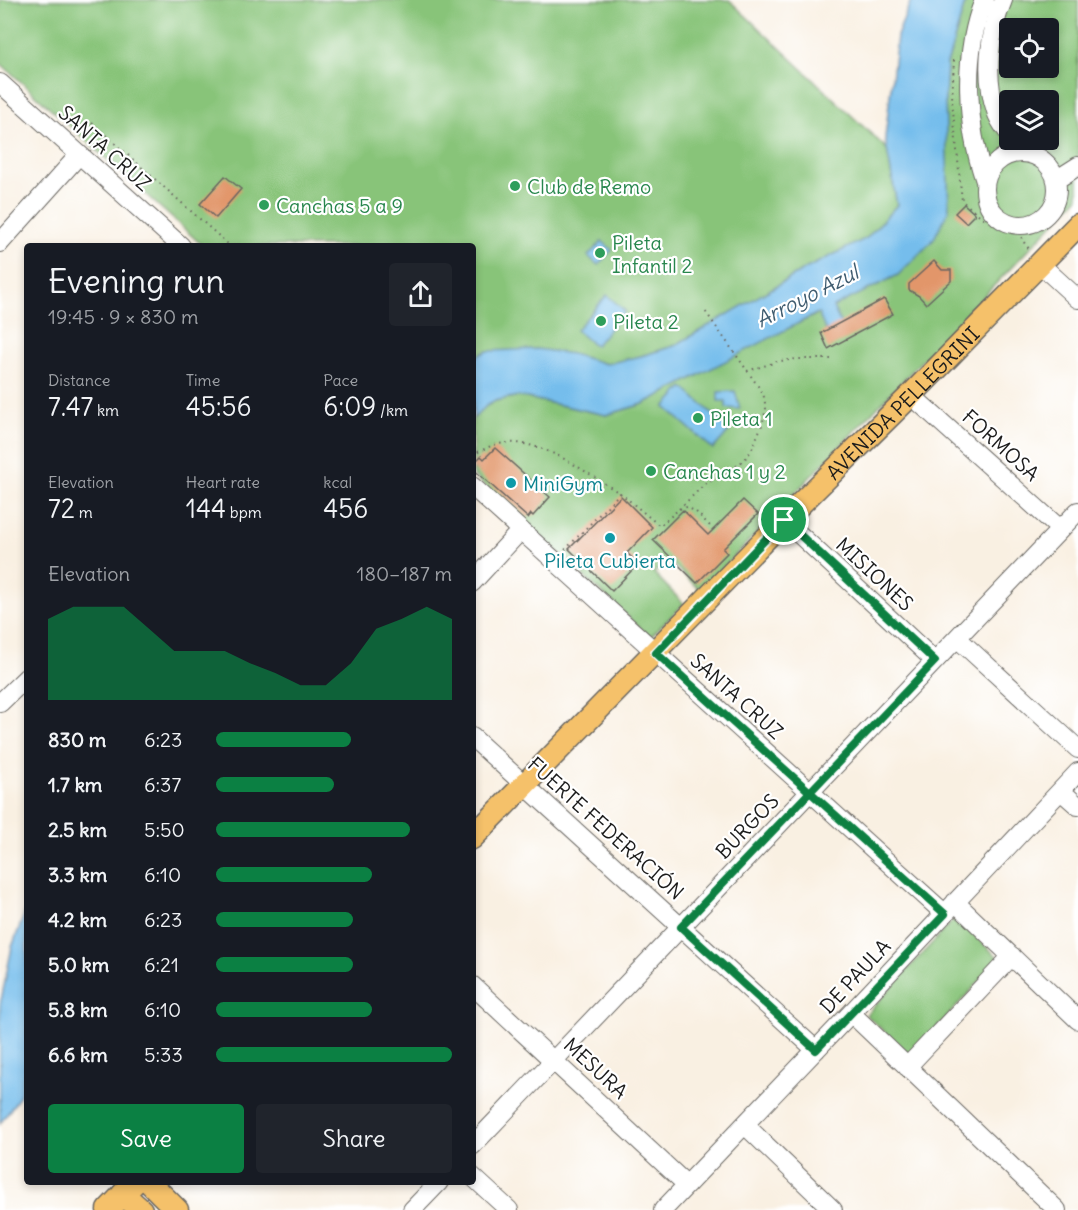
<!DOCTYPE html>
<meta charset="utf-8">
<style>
:root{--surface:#171b24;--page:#20242c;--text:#f1f3f6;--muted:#9ea1a6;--accent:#0b8043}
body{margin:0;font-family:Delius,sans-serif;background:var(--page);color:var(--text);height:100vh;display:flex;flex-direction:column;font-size:22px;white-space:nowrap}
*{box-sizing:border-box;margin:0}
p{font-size:20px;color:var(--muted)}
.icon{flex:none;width:33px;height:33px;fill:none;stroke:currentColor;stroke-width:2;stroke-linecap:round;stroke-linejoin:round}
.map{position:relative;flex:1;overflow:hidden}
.drawer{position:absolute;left:24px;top:243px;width:452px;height:942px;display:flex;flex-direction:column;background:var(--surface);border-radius:6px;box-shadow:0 3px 9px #0003}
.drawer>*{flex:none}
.controls{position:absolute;left:999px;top:18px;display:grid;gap:12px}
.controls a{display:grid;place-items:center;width:60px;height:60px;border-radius:6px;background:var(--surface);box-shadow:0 3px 9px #0003;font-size:30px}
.pin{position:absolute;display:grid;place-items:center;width:51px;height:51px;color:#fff;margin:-26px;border:3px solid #fff;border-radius:50%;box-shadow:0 2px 6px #0007}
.round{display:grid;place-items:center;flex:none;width:63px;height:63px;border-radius:6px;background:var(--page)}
.head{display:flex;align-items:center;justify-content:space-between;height:102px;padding:0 24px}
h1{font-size:33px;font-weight:600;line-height:45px}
.stats{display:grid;grid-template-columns:repeat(3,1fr);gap:9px;height:102px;padding:6px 24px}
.stats div{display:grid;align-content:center}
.stats b{font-size:26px;font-weight:600}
.stats small{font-size:16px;font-weight:400}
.stats p{font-size:16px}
.chart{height:168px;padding:12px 24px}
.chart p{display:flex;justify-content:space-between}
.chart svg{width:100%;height:108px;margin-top:6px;fill:var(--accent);opacity:.7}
.primary-button{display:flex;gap:12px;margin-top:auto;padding:12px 24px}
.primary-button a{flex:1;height:69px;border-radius:6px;background:var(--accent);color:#fff;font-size:24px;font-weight:600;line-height:69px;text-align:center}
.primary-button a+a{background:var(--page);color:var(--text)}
ul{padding:0 24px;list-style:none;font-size:20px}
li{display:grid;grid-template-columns:96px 72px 1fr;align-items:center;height:45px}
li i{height:15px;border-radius:8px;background:var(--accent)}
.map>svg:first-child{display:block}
</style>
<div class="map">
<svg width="1078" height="1210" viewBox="0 0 1078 1210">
<rect width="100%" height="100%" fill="#fff"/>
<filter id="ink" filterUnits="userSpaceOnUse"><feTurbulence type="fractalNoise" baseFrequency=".0167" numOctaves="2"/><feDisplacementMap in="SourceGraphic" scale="12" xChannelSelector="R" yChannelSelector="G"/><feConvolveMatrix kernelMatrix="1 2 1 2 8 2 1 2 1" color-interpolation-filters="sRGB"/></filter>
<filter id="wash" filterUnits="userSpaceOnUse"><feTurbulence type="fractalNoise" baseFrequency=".008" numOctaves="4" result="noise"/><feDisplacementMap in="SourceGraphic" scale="24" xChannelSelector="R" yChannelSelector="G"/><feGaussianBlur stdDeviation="1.35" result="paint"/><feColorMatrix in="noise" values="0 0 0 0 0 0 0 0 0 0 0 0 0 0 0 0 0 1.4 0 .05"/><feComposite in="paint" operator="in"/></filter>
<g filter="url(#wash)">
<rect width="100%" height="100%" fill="#f9f0e2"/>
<!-- green -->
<path fill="#88c479" stroke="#52704a" stroke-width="1.5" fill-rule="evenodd" d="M0,0h729l158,149 10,56 -30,33 -60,30 -133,78 -33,10 -35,8 -34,-10 -84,-3 -15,7 -1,-112h-269l-203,-183z
M966,0h112v198l-377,393 -33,-31 -14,13 30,31 -34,33 -177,-162 -1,-56 14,-13 9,-5 23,-5 88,19 37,-11 129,-68 126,-61 47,-175 2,-36zM1010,28h38v40h-38zM1010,100h38v40h-38z
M955,918l45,41 -89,97 -45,-41z"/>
<!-- water -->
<path fill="#74bdec" stroke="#486c84" stroke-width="1.5" d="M911,0h55l-19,64 -2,36 4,110 -16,30 -35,35 -65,32 8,17 -15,7 -8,-18 -175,91 -37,11 -88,-19 -23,5 -9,5 -13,13v-61l14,-7 50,-2 35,5 34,10 35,-8 33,-10 133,-78 60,-30 30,-33 -12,-67 12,-102z
M602,241l10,9 -14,15 -10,-9z
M607,295l18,16 -30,35 -19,-16z
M683,387l47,43 -17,19 -48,-42z
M735,391l5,18 -14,-1v-7h-8v-9z
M27,907v150l-7,39 -20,28v-119l12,-58z"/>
<g id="blocks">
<!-- building -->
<path fill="#e2966a" d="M225,176l16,13 -25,29 -16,-14z
M964,204l11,10 -9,9 -11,-10z
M934,261l8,9h9v11l-25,23 -7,-8 -10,-6v-6z
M884,299l9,15 -65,35 -7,-16z
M495,448l55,49 -17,19 -2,-2 -3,4 -56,-50v-3l9,-9 3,3z
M621,496l31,31 -25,26 11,11 -26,27 -43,-42z
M743,500l15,14 -35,35 4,4 -30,30 -44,-43 30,-30 25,25z"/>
</g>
</g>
<g filter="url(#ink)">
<use href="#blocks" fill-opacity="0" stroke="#696661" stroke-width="1.5"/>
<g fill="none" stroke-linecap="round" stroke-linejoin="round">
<!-- minor casing -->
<g stroke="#696661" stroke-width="20">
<path id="minor" d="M984,0c-22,55 -18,125 1,181
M1003,0c-14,33 -19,76 -7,111 2,9 9,17 14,24
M0,83l181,163
M985 189a36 36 0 1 1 72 0a36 36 0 1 1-72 0Z
M1056,180l22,-14
M0,243l79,-88
M1041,265l37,34
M911,395l149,134
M472,486l473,428
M784,520l151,141
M472,583l49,-53
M957,638l121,111
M0,703l27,-26
M472,737l344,313
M1061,791l17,15
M955,902l123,118
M472,985l215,200
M851,1013l206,197
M907,1067l105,-111
M745,1125l88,85
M472,1146l606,-635
M472,1176l37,34
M412,1210l27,-28
M663,1210l188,-197 227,-241"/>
</g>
<!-- major casing -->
<g stroke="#696661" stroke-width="25">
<g id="major">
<path id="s1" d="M472,838l312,-318 127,-125 167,-170"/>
<path d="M149,1182l28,28"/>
<path d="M123,1194l18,16"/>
<path d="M108,1210l27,-28"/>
</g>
</g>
<!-- path -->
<path stroke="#696661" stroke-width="2" stroke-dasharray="1.5 4.5" stroke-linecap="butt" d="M954,60l-2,40 10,101 21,17h15
M92,123l138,123
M1020,225l2,15 8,10
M747,371l33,-10 18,-2h36
M472,454c8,-2 15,-7 22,-9 44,-12 91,28 126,48l-56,58
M620,493l40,33 19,-17 8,-2 9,5 15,15
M679,509l26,-25 24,-12 15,-12 7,-9 11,-26 4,-16 -2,-12 -6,-11 -53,-75"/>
<!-- minor -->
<use href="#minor" stroke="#fff" stroke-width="18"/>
<!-- major -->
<use href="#major" stroke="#f5c16b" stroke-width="22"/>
</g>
</g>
<g fill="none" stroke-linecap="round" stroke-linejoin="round" filter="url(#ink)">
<!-- route casing -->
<g stroke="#fff" stroke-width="12">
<path id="route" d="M784,520l-128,133c96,87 192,174 289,261l-129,136 -135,-123 254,-266 -151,-141"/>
</g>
<!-- route -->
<use href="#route" stroke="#0b8043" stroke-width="8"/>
</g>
<!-- markers -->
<g fill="#2e9e5b" stroke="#fff" stroke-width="2">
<circle cx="515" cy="186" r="6"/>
<circle cx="264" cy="205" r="6"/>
<circle cx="600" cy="253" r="6"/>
<circle cx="601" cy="321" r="6"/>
<circle cx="698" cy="418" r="6"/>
<circle cx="651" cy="471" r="6"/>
</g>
<g fill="#0f9aa8" stroke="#fff" stroke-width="2">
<circle cx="511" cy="483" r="6"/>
<circle cx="610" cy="538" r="6"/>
</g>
<g text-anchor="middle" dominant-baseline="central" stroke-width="4.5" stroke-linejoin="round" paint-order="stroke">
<!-- street labels -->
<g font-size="20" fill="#1c1c1c" stroke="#fff">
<text transform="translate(105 148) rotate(42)">SANTA CRUZ</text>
<text stroke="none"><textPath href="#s1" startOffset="612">AVENIDA PELLEGRINI</textPath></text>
<text transform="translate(1001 445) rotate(42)">FORMOSA</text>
<text transform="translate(875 574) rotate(43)">MISIONES</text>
<text transform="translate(737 696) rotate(42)">SANTA CRUZ</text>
<text transform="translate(747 826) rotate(-46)">BURGOS</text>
<text transform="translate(606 828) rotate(42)">FUERTE FEDERACIÓN</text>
<text transform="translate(855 976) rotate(-47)">DE PAULA</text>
<text transform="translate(596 1068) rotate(43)">MESURA</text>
</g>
<!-- leisure labels -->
<g font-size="20" fill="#27864d" stroke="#fff" text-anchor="start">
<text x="527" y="186">Club de Remo</text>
<text x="276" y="205">Canchas 5 a 9</text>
<text x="612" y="242">Pileta<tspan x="612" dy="23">Infantil 2</tspan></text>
<text x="613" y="321">Pileta 2</text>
<text x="710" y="418">Pileta 1</text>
<text x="663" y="471">Canchas 1 y 2</text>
</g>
<!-- culture labels -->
<g font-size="20" fill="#0d838f" stroke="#fff" text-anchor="start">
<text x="523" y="483">MiniGym</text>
<text x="610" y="560" text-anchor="middle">Pileta Cubierta</text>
</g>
<!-- water labels -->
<g font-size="21" font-style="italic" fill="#3f5c6f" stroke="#fff">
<text transform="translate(807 296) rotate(-27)">Arroyo Azul</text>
</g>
</g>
</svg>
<div class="controls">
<a><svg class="icon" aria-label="locate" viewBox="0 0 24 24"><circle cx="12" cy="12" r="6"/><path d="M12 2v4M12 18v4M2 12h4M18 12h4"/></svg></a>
<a><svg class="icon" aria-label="layers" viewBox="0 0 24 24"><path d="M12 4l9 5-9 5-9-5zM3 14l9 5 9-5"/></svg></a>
</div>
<div class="pin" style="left:784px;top:520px;background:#1e9e55"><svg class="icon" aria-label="arrive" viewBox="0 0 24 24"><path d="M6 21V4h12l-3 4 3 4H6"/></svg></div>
<section class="drawer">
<div class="head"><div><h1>Evening run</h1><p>19:45 · 9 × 830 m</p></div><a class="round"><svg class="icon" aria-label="share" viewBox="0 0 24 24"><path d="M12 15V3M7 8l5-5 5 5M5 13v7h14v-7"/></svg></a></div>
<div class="stats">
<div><p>Distance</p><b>7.47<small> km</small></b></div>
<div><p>Time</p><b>45:56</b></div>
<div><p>Pace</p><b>6:09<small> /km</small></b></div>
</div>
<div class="stats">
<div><p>Elevation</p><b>72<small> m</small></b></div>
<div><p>Heart rate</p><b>144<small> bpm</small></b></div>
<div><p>kcal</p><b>456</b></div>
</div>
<div class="chart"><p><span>Elevation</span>180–187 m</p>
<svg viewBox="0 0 160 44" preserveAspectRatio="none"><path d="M0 44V11L10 6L20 6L30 6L40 15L50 24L60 24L70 24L80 29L90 33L100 38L110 38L120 29L130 15L140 11L150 6L160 11V44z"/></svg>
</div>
<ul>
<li><b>830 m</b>6:23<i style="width:57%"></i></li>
<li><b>1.7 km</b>6:37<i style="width:50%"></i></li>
<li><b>2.5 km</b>5:50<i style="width:82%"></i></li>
<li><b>3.3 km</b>6:10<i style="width:66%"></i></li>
<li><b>4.2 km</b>6:23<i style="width:58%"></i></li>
<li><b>5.0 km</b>6:21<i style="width:58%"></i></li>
<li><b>5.8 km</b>6:10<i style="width:66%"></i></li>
<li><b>6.6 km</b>5:33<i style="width:100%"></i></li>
</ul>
<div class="primary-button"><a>Save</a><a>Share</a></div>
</section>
</div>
